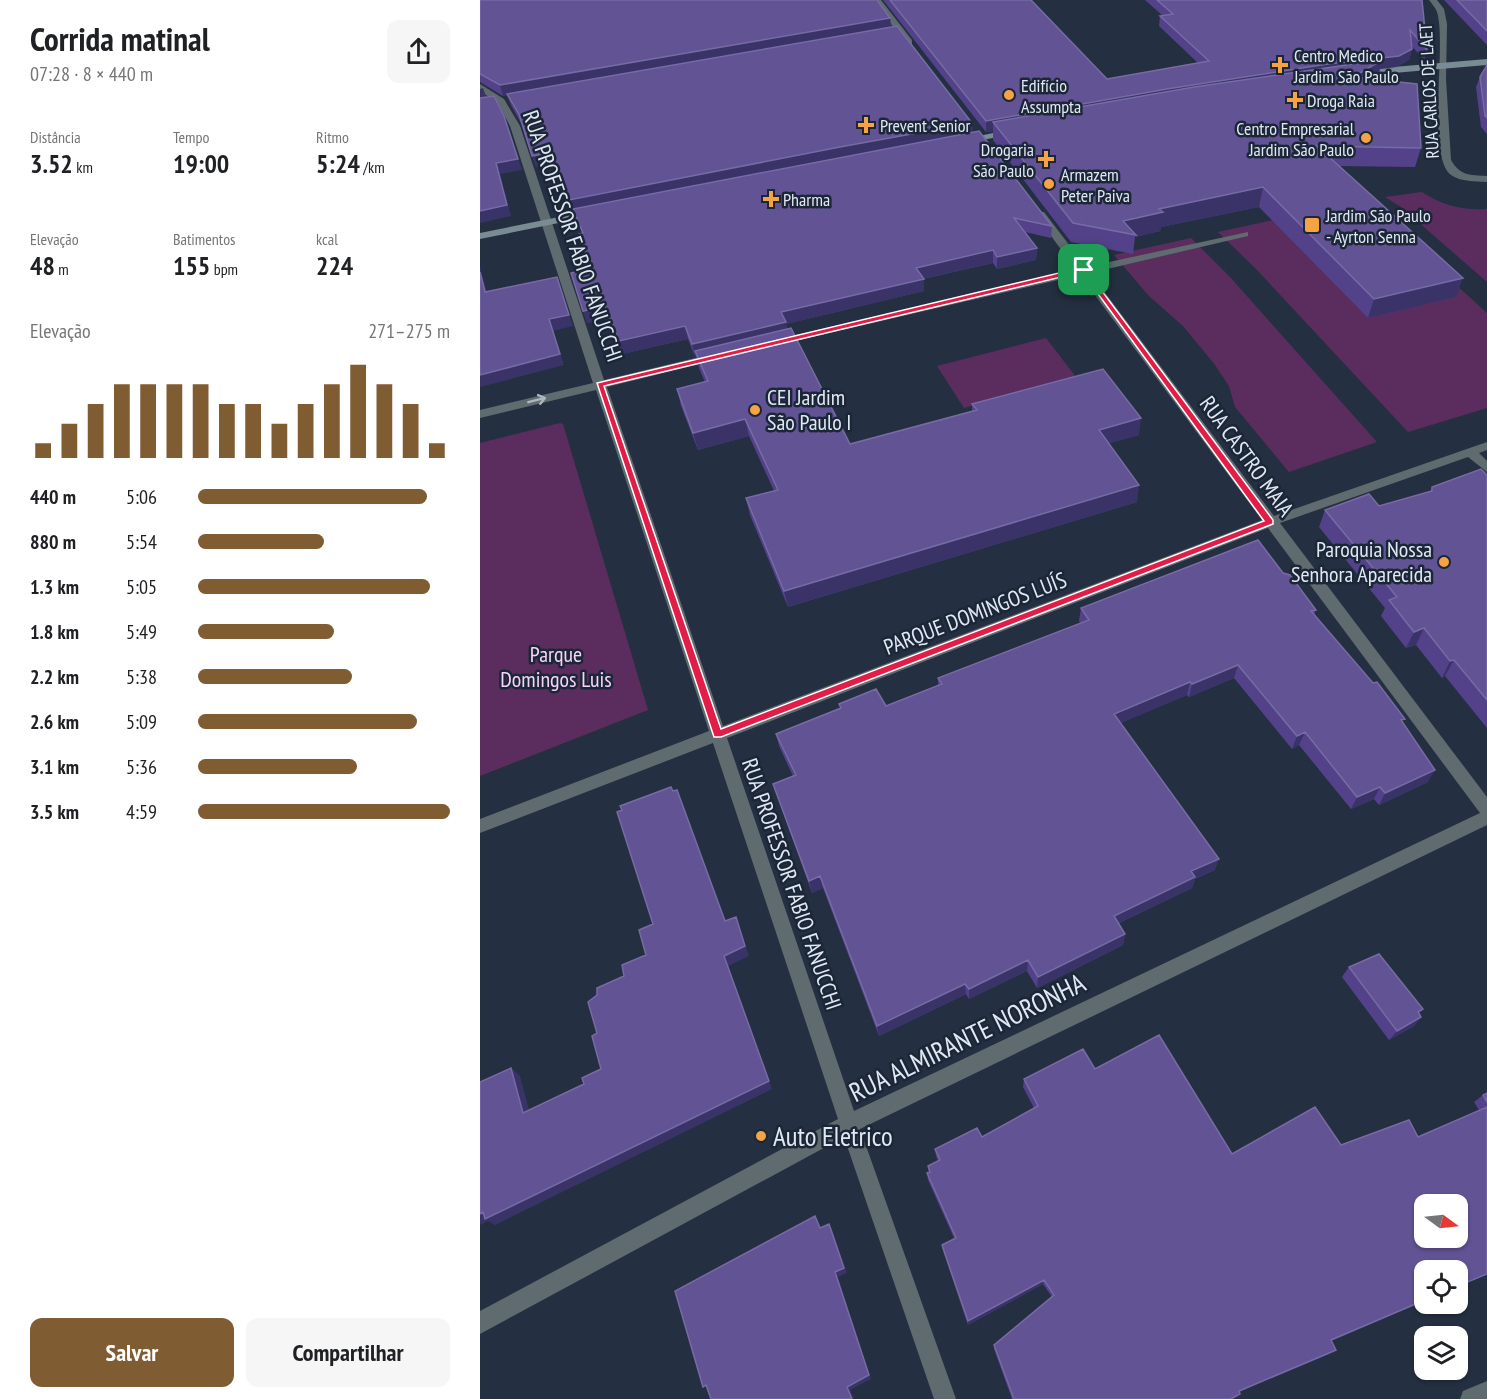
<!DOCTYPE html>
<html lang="pt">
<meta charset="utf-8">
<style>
:root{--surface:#fff;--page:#f6f6f6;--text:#202124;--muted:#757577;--accent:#805c33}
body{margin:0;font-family:"PT Sans Narrow",sans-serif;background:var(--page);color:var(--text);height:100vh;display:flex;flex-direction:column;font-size:22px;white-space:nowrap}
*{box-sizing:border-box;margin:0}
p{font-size:20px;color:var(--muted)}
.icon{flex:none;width:33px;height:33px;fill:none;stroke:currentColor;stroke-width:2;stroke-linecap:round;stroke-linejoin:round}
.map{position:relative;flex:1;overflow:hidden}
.details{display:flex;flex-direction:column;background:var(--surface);width:480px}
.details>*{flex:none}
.needle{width:39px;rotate:105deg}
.buttons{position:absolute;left:934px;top:1194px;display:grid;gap:12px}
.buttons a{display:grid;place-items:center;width:54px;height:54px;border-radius:12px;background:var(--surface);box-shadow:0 2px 4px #0004;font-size:30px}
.pin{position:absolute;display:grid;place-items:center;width:51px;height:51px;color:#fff;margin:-26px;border-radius:12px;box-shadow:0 3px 9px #0006}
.round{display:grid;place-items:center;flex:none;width:63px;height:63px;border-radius:12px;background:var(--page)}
.head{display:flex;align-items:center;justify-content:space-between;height:102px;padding:0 30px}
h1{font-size:33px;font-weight:700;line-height:45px}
.metrics{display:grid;grid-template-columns:repeat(3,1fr);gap:9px;height:102px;padding:6px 30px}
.metrics div{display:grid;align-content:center}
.metrics b{font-size:26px;font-weight:700}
.metrics small{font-size:16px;font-weight:400}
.metrics p{font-size:16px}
.chart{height:168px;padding:12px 30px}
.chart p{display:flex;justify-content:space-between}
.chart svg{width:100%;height:108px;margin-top:6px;stroke:var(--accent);stroke-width:6}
.cta{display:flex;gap:12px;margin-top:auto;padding:12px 30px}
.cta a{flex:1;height:69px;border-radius:12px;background:var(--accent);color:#fff;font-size:24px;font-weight:700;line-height:69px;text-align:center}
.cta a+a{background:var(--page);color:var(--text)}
ul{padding:0 30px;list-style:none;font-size:20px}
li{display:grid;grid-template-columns:96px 72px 1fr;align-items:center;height:45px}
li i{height:15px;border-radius:8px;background:var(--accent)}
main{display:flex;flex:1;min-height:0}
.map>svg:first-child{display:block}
</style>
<main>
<section class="details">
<div class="head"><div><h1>Corrida matinal</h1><p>07:28 · 8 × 440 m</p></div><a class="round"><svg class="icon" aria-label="share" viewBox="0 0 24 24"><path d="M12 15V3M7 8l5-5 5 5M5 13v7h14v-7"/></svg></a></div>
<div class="metrics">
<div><p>Distância</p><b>3.52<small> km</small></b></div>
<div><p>Tempo</p><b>19:00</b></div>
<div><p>Ritmo</p><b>5:24<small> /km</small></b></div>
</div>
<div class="metrics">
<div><p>Elevação</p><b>48<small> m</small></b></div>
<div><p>Batimentos</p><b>155<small> bpm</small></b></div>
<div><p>kcal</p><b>224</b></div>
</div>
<div class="chart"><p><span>Elevação</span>271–275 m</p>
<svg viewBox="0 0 160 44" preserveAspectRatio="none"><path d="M5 44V38M15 44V30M25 44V22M35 44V14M45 44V14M55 44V14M65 44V14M75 44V22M85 44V22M95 44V30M105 44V22M115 44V14M125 44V6M135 44V14M145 44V22M155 44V38"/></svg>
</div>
<ul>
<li><b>440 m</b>5:06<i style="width:91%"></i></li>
<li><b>880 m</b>5:54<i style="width:50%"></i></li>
<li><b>1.3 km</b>5:05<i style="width:92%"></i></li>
<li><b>1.8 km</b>5:49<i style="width:54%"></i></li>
<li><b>2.2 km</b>5:38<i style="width:61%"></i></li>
<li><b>2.6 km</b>5:09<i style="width:87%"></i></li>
<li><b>3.1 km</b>5:36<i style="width:63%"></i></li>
<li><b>3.5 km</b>4:59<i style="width:100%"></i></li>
</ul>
<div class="cta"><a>Salvar</a><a>Compartilhar</a></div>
</section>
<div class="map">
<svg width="1007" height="1399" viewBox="0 0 1007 1399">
<rect width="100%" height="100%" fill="#243041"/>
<!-- green -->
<path fill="#5b2d5e" d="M942,192c19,13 42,19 65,17v73l-86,-75 -16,-10z
M877,202l21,12 109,99v95l-79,24 -150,-161 -40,-39z
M711,238l39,39 147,165 -88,30 -54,-65 -6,-21 -14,-21 -31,-38 -36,-32 -34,-40z
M566,338l30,39 -112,31 -27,-42z
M80,423l3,1 85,286 -168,66v-333z"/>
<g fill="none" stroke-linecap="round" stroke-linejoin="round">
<!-- street -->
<path fill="#5f6b6f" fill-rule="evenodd" d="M393,0h8l31,40v4h-6z
M949,0h8l7,9 3,15 -1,55 5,81c9,16 19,15 36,16v6c-12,-1 -26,0 -36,-7 -25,-19 -4,-131 -14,-163 -2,-5 -5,-8 -8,-12z
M0,84l24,15 16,27 84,254 112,-27 6,4 -2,2 -113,28 116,339 539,-206 -182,-245 -302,70 -6,-3 6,-3 298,-69 -41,-56 1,-2h8l42,55 162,-35v4l-158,37 184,243 213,-74v8l-8,3 8,8v11l-19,-15 -188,66 207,274v28l-627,304 96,270h-22l-90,-262 -364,197v-23l358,-192 -125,-376 -233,90v-14l229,-88 -113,-341 -116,28v-8l113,-27 -83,-257 -12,-23 -18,-12zM788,528l212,285 -626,298 -127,-373z
M1007,1381v18h-27l3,-8z"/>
<!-- secondary -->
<path fill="#7a8c93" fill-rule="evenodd" d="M1007,59v6l-129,11 -4,-3 4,-3z
M532,129l3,1v4l-50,9 -5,-3z
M114,210l5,3 -1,2 -118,24v-6z"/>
</g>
<!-- wall -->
<path fill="#53428a" d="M0,0l410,18 1,9 81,96v9l80,94 -1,12 -26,-6 12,16 -1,12 -39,9 -4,-6 -70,16 1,12 -138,33 1,5 63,115 122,-33v-7l167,31 -30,8 28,59 -349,105 -38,-92 -4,-17 28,-7 -25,-55 -51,14 -17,-44 -4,-17 28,-7 -6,-14 -2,-11h-2l-7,-18 -66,15 -13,-35 -22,4 -16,-50 19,-5 -11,-34 3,-1 -8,-22 -1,1 -20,-48 -17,3 -14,-42 -11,-20 -4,-10 -4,1 -23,-14z
M403,0h148l76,79 91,-16 -39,-37 1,-10 2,-1 -17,-15h277l5,50 -3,10 -13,-15 1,4 -3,11 -13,7 -16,2 -3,9 -1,1 45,69 -6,19 -77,-1 118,131 -88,21 -109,-111 -98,20 -1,4 -25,6 -2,17 -62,-12 -78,-102v-9l-7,1z
M964,0h43v45z
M1007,65v69l-6,-7 -5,-40 4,-10z
M1007,475v253l-42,-52 -3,2 -26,-33 -10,3 -25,-32 4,-8 -66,-81 6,-17 54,-4 51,-15 2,-4z
M803,573l33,37 -2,5 89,108 25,59 -49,23 -5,-6 -23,10 -52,-64 -7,4 -58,-71 -45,19 -2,-2 -67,28 95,147 -20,9 -3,9 -73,35 6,11 -2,11 -86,43 -10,-17 -58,28 -3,-5 -87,42 -56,-148 -11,5 -35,-97 -4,-12 20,-8 -14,-30 -3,-12 64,-26 -1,-4 47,2 52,-21v-7l143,-55 -2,-2 2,-13z
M869,967l74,42 -4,4 2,4 -7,9 -25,14 -47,-63z
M615,1069l137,85 109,-9 77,-8 61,-27 -5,-8 9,-7 4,-2v181l-156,67 -2,13 -90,38 -8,7h-219l-18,-50v-4l58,-48 -9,-13 -75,41 -25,-74 -1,-6 12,-7 -26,-58 -1,-7 2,-1 -1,-6 10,-5 -2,-5 -1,-7 47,-12 52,-29 -11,-21 1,-8z"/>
<!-- shaded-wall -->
<path fill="#3a3368" d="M410,18l1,10 -388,68 -3,-11z
M932,49l-3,11 -13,7 -16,2 -3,9 -28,17 -356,27v9l-7,1v-11l181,-32z
M3,88l4,11 -7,1v-11z
M24,116l18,54 -22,4 11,42 -31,7v-12l16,-48z
M492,123l1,11 -131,24 -269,54 -4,-12 271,-53z
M70,153l3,11 -17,3 -4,-11z
M783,187l-4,20 -98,20 -1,4 -25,6 1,-2 -13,-14 36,-12z
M557,248l-1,12 -39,9v-12z
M513,250v13l-76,17 -1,-12z
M0,266l10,38 -5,-12 -5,-20z
M77,277l16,49 -20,5 11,34 -84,22v-12l69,-56z
M983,278l-7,19 -88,21 6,-19z
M444,279v12l-138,33 2,11 -93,16 2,6h-2l-3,-13 89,-32z
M125,306l4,13 -22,4 -4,-12z
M205,326l3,13 -66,15 -3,-13z
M661,418l-2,17 -42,12 2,-17z
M265,419l4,17 -51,14 -5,-17z
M659,485l-2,17 -349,105 -4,-16z
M944,628l-8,17 -10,3 8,-16z
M974,660l-9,16 -3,2 8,-17z
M758,665l-4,13 -45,19 3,-13z
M710,682l-3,13 -75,32 2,-13z
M825,732l-6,13 -7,4 5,-13z
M955,770l-7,12 -49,23 6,-12z
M900,787l-6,12 -23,10 6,-12z
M739,859l-4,11 -20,9 -3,9 -80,38 2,-10 77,-45z
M340,876l3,12 -11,5 -3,-12z
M256,917l13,39 -21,10 44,123 -277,136 -7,-4 -8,4v-11l244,-258z
M645,934l-2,11 -86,43 1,-11z
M548,960l-1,11 -58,28v-10z
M485,984l1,10 -87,42 -2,-10z
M941,1017l-7,9 -25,14 8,-9z
M31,1068l9,8 12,45 -9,-8z
M349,1224l3,5 15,44 -9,4 33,102 -21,11 4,9h-2l-5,-12z
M564,1280l-1,4 -75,41v-4z
M945,1300v1l-101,43 7,-4z
M856,1350l-7,4 -95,40 5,-3z"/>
<!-- building -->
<path fill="#625395" stroke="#766ba4" stroke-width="1.5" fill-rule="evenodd" d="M0,0h397l13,18 -390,67 -20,-11z
M410,0h141l76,79 102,-18 -49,-45 13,-2 -16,-14h265l5,50 -17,-20 2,19 -13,7 -71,8 -161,25 -181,32z
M977,0h30v31z
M417,26l75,97 -132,24 -271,53 -19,-47 -18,3 -13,-42 -12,-20z
M902,60l-29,17 64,7 4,64 -104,-2 146,132 -89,21 -111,-112 -104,22 4,3 -40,9 13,14 -63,-12 -80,-101 201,-35z
M1007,65v53l-2,-2 -5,-39z
M14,96l10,20 14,43 -22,4 11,42 -27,6v-113z
M499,131l73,95 -38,-8 23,30 -40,9 -4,-7 -77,18 8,11 -143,33 5,10 -94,22 -7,-18 -66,15 -14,-35 -22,5 -12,-38 20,-5 -12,-34 4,-1 -10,-24z
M0,272l5,20 72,-15 12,38 -20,4 11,35 -80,21z
M311,328l59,116 127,-34 -5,-6 131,-35 38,49 -42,12 40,55 -355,106 -38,-93 32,-8 -33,-71 -52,14 -16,-44 31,-8 -13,-30z
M1001,469l6,6v225l-33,-40 -4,1 -26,-33 -10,4 -25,-32 8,-3 -72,-87 44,-16 10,12 53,-15v-4z
M778,540l25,33 7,2 26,35 -5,1 62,72 4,-1 28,37 -4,1 34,50 -50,23 -5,-6 -23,10 -52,-65 -8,4 -59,-71 -46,19 -2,-2 -76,32 105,145 -28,12 4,6 -81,39 11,18 -87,43 -10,-17 -59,29 -4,-5 -88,42 -57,-150 -11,5 -36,-97 23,-9 -20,-41 65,-26 -2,-4 37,-15 10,17 56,-22 -4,-6 151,-58 -8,-12z
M191,787l2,4 4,-1 48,131 11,-4 9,29 -21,10 45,125 -284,138 -2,-7 -3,2v-132l31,-14 12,45 61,-29 -2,-6 19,-9 -9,-33 5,-3 -9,-31 9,-7v-7l27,-12 -2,-11 24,-10 -7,-25 14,-6 -36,-112 5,-2 -2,-4z
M899,954l44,55 -5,3 3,5 -24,14 -48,-64z
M679,1035l73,119 83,-47 26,38 68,-25 9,17 69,-30v167l-29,12v-16h-33v30l-94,40 5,10 -97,41 1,3 -9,5h-217l-20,-54 60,-50 -10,-15 -76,41 -26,-76 14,-7 -29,-65 3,-1 -2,-6 12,-6 -5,-11 42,-21 5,9 56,-31 -14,-27 59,-30 12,20zM945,1204h33v34h-33z
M1007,1093v9l-4,-7z
M335,1216l5,12 9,-4 15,44 -9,4 34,103 -22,12 5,12h-141l-5,-14 -3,2 -28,-96z"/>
<!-- one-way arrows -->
<defs><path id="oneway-shaft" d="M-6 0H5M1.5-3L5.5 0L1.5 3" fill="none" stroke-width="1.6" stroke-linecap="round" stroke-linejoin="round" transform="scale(1.5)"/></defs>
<use stroke="#adb6bf" href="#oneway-shaft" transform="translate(57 400) rotate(-14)"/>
<!-- route -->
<path fill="#e11d48" stroke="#fff" stroke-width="1.5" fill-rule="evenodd" d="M604,267l189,253v4l-552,213h-7l-117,-354zM602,272l182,249 -543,208 -117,-343z"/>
<!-- markers -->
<g fill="#f5a345" stroke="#1b2637" stroke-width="2">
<path d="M797 56h6v6h6v6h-6v6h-6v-6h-6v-6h6z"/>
<circle cx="529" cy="95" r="6"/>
<path d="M812 91h6v6h6v6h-6v6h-6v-6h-6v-6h6z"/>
<path d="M383 116h6v6h6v6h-6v6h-6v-6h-6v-6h6z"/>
<circle cx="886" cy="138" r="6"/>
<path d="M563 150h6v6h6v6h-6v6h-6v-6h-6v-6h6z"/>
<circle cx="569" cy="184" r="6"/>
<path d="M288 190h6v6h6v6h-6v6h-6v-6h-6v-6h6z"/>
<rect x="824" y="217" width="16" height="16" rx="3"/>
<circle cx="275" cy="410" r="6"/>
<circle cx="964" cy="562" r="6"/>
<circle cx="281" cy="1136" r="6"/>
</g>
<g text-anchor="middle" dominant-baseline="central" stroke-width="5" stroke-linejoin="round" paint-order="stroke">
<!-- far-poi labels -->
<g font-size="18" fill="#e1e8f4" stroke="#1b2637" text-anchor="start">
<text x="814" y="55">Centro Medico<tspan x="814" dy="21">Jardim São Paulo</tspan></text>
<text x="541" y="85">Edifício<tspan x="541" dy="21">Assumpta</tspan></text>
<text x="827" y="100">Droga Raia</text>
<text x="400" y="125">Prevent Senior</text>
<text x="874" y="128" text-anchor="end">Centro Empresarial<tspan x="874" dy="21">Jardim São Paulo</tspan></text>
<text x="554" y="149" text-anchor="end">Drogaria<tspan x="554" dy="21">São Paulo</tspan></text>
<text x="581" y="174">Armazem<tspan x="581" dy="21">Peter Paiva</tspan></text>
<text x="303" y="199">Pharma</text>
<text x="846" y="215">Jardim São Paulo<tspan x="846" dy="21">- Ayrton Senna</tspan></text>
</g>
<!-- far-street labels -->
<g font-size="18" fill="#e1e8f4" stroke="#1b2637">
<text transform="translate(949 91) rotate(-93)">RUA CARLOS DE LAET</text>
</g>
<!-- street labels -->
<g font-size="22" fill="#e1e8f4" stroke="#1b2637">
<text transform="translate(93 236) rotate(71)">RUA PROFESSOR FABIO FANUCCHI</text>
<text transform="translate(767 456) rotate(54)">RUA CASTRO MAIA</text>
<text transform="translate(495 613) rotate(-21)">PARQUE DOMINGOS LUÍS</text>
<text transform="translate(312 884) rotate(71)">RUA PROFESSOR FABIO FANUCCHI</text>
</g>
<!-- poi labels -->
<g font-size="22" fill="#e1e8f4" stroke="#1b2637" text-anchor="start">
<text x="287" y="397">CEI Jardim<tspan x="287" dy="25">São Paulo I</tspan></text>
<text x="952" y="549" text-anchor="end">Paroquia Nossa<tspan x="952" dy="25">Senhora Aparecida</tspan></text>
</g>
<!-- park labels -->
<g font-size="22" fill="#f7d3f8" stroke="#1b2637">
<text x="76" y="654">Parque<tspan x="76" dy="25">Domingos Luis</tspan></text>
</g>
<!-- near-street labels -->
<g font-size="27" fill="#e1e8f4" stroke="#1b2637">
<text transform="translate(487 1037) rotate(-26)">RUA ALMIRANTE NORONHA</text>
</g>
<!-- near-poi labels -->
<g font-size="27" fill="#e1e8f4" stroke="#1b2637" text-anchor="start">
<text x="293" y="1136">Auto Eletrico</text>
</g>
</g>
</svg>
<div class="buttons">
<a><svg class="needle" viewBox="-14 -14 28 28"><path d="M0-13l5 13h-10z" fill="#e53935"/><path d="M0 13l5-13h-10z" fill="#757577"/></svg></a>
<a><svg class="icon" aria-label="locate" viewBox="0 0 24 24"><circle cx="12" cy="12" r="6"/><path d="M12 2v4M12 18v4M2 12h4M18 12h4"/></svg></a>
<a><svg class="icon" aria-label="layers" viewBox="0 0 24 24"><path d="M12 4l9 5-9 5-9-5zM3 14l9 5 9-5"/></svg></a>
</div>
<div class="pin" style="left:604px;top:270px;background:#1e9e55"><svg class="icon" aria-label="arrive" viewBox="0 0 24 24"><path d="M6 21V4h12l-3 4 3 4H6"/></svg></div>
</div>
</main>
